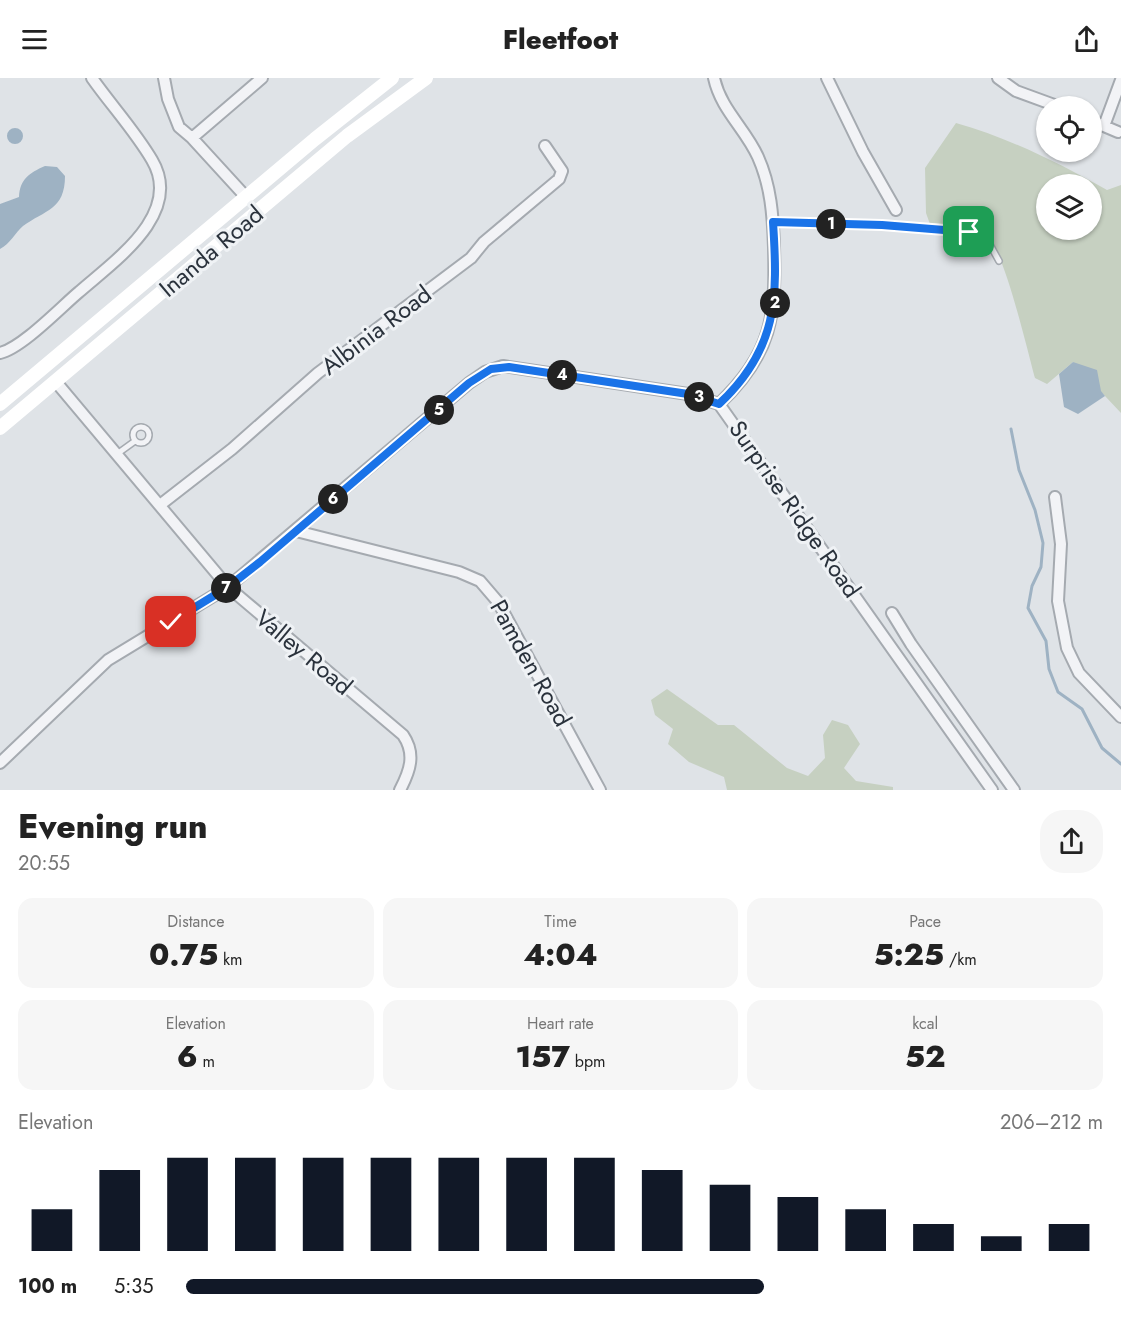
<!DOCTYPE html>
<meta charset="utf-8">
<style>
:root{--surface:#fff;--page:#f6f6f6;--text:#222;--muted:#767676;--accent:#111827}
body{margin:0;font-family:Jost,sans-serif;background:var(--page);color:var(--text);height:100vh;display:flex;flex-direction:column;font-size:22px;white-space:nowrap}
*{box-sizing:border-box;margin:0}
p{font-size:20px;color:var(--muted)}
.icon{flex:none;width:33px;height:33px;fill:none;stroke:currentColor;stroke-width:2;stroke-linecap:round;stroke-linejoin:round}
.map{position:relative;height:712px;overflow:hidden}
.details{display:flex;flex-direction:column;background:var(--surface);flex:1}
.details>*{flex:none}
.tools{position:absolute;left:1036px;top:18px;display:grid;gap:12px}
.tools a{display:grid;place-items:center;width:66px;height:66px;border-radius:50%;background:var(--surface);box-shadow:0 2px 4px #0004;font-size:30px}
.pin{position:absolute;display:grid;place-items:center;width:51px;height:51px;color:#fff;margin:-26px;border-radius:12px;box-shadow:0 3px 9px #0006}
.km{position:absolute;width:30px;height:30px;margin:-15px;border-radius:50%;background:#222;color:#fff;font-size:16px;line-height:30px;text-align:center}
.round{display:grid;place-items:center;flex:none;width:63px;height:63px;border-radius:24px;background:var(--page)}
.headline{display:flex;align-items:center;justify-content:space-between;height:102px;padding:0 18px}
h1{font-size:33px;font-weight:800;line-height:45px}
.figures{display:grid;grid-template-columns:repeat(3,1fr);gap:9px;height:102px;padding:6px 18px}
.figures div{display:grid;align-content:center;border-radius:15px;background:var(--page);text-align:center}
.figures b{font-size:30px;font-weight:800}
.figures small{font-size:16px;font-weight:400}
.figures p{font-size:16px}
.chart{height:168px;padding:12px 18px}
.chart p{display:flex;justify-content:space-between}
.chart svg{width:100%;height:108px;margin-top:6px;stroke:var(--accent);stroke-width:6}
ul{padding:0 18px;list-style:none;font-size:20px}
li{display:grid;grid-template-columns:96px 72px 1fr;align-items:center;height:45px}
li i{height:15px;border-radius:8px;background:var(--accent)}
header{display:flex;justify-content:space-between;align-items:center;height:78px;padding:0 18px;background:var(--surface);font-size:27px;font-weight:800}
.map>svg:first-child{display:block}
</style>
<header><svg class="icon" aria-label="menu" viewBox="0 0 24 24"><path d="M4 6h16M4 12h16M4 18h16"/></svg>Fleetfoot<svg class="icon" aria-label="share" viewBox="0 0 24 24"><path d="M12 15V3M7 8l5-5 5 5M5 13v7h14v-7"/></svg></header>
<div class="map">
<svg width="1121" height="712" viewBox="0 0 1121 712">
<rect width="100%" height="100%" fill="#dfe3e7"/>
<!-- green -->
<path fill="#c6d0c1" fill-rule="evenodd" d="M956,45c53,15 103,40 151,67l14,-5v228l-48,-51 -26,22 -12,-6c-6,-22 -30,-122 -43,-133 -20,-17 -37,-17 -61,-18l-5,-14 -1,-45zM1047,106h45v46h-45z
M667,611l51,36h16l53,43 21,8 17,-18 -2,-23 9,-15 16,5 12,19 -16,24 12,13 37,6v3h-166l-3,-13 -35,-15 -21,-18 5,-15 -18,-14 -4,-15z"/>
<!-- water -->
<path fill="#9eb2c3" d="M7 58a8 8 0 1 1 16 0a8 8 0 1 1-16 0Z
M45,88l12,1 8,9c0,34 -20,34 -42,50 -8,7 -13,18 -23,23v-45l19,-7c1,-18 10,-24 26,-31z
M1073,284l24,8 4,21 4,5 -27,18 -14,-7 -5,-33z"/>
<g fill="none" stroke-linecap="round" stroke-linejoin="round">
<!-- stream -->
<path stroke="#9eb2c3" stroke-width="3" d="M1011,351l8,41 16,40 8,33 -2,24 -9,19 -4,22 18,33 3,28 9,23 24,17 20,39 19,16"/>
<!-- service casing -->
<g stroke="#a5aab0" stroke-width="8">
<path id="service" d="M773,144l109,3 95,8 11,8 11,20
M133 357a8 8 0 1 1 16 0a8 8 0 1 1-16 0Z
M117,376l18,-13"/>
</g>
<!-- minor casing -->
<g stroke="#a5aab0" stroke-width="14">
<path id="minor" d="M164,0l4,21 11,28 13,11 54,59
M714,0c7,32 31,50 44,79 13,29 15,59 16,90 2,69 -2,107 -55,157
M827,0l36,74 33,58
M998,0l18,13 41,15
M1092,43l26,11
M1104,48l17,-46
M192,60l70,-60
M0,275c22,-5 61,-46 79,-61 35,-31 105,-78 73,-132 -17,-29 -41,-55 -60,-82
M56,304l172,205 175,148c13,19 7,36 -3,55
M1055,419l6,47 -3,57 9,47 12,25 42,44
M160,427l72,-56 86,-76 153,-115 13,-16 75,-63 3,-8 -17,-25
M296,453l163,41 21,9 18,21 102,188
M892,535l19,31 103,146
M0,685l108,-103 120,-73 241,-204 16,-11 18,-6 185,28 31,10 273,386"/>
</g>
<!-- service -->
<use href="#service" stroke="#f2f3f6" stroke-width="5"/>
<!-- minor -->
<use href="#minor" stroke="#f2f3f6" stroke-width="10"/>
<!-- secondary -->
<path stroke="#fff" stroke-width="14" d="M0,326l315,-265 77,-61
M0,350l347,-292 79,-58"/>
</g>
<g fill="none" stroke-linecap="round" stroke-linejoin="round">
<!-- route casing -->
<g stroke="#fff" stroke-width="12">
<path id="route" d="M171,544l57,-35 32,-25 209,-179 22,-14 18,-2 179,27 31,10c59,-55 59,-106 54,-182l109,3 87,7"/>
</g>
<!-- route -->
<use href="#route" stroke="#1a73e8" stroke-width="8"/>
</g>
<g text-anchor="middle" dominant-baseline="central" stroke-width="6" stroke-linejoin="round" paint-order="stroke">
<!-- street labels -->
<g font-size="24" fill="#2a323c" stroke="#eff2f5">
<text transform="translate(211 173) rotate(-40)">Inanda Road</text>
<text transform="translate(376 252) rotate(-37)">Albinia Road</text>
<text transform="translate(795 431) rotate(55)">Surprise Ridge Road</text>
<text transform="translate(304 574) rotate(40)">Valley Road</text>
<text transform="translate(531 585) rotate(61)">Pamden Road</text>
</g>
</g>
</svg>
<div class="tools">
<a><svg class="icon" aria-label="locate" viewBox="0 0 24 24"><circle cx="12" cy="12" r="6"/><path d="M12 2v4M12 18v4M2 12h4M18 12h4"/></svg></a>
<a><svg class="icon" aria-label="layers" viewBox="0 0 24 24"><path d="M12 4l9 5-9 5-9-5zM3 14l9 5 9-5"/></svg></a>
</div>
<div class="pin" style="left:969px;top:154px;background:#1e9e55"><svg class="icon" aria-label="arrive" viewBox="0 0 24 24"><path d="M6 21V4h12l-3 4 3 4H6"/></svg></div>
<div class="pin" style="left:171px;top:544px;background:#d93025"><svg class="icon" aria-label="check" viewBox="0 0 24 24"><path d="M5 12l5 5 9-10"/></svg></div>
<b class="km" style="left:831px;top:146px">1</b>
<b class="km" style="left:775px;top:225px">2</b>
<b class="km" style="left:699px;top:319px">3</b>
<b class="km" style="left:562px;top:297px">4</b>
<b class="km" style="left:439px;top:332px">5</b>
<b class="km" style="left:333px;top:421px">6</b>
<b class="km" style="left:226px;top:510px">7</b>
</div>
<section class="details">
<div class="headline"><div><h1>Evening run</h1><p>20:55</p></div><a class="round"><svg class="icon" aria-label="share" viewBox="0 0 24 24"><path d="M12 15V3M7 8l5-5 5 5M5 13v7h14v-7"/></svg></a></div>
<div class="figures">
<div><p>Distance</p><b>0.75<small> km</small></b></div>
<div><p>Time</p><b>4:04</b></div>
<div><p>Pace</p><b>5:25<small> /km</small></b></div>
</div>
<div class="figures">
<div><p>Elevation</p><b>6<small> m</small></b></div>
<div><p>Heart rate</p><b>157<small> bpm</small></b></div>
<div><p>kcal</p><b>52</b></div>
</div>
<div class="chart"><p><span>Elevation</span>206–212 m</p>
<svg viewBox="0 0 160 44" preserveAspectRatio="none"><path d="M5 44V27M15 44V11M25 44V6M35 44V6M45 44V6M55 44V6M65 44V6M75 44V6M85 44V6M95 44V11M105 44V17M115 44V22M125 44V27M135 44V33M145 44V38M155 44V33"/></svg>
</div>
<ul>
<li><b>100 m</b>5:35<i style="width:63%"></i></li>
</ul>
</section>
